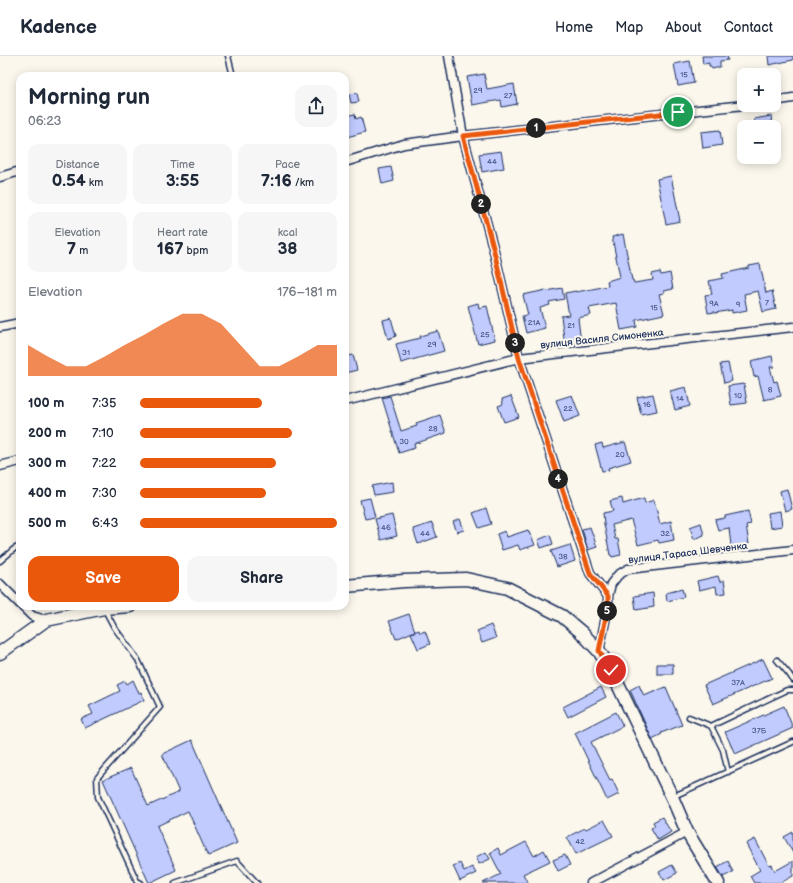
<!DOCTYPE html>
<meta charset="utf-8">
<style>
:root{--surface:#fff;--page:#f6f6f7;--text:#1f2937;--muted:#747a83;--line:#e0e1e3;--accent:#ea580c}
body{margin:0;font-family:"Balsamiq Sans",sans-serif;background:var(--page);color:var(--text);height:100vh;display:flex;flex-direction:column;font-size:15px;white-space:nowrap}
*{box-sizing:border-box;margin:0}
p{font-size:13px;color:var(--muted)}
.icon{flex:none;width:22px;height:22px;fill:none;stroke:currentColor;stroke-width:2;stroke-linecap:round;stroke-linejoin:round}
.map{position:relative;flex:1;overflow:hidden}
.drawer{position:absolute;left:16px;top:16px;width:333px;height:538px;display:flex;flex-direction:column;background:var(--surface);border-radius:12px;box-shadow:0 2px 10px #0003}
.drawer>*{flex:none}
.controls{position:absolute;left:737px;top:12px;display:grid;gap:8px}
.controls a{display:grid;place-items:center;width:44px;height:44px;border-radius:8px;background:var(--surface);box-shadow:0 2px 10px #0003;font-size:20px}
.pin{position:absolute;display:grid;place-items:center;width:34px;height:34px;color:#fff;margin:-17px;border:2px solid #fff;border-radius:50%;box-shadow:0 1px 4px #0007}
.km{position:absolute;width:20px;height:20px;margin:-10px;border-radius:50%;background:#222;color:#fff;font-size:11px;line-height:20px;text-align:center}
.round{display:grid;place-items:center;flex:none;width:42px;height:42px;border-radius:12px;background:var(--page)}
.overview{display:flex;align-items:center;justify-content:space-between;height:68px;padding:0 12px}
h1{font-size:22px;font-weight:700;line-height:30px}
.metrics{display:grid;grid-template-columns:repeat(3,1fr);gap:6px;height:68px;padding:4px 12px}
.metrics div{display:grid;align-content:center;border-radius:10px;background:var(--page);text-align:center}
.metrics b{font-size:17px;font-weight:700}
.metrics small{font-size:11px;font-weight:400}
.metrics p{font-size:11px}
.chart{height:112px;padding:8px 12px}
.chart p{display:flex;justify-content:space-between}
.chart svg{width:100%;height:72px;margin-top:4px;fill:var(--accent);opacity:.7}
.cta{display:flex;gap:8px;margin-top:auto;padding:8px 12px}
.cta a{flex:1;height:46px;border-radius:12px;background:var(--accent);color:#fff;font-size:16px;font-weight:700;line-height:46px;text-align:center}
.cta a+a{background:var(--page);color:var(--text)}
ul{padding:0 12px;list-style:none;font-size:13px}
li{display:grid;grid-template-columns:64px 48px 1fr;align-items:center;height:30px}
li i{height:10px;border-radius:5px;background:var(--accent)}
header{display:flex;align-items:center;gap:24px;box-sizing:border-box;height:56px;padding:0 20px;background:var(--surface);border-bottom:1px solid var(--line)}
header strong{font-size:19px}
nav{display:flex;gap:22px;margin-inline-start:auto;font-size:14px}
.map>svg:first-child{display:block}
</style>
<header>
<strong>Kadence</strong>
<nav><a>Home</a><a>Map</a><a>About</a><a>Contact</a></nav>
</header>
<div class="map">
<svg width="793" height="827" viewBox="0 0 793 827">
<rect width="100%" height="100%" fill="#fbf7ec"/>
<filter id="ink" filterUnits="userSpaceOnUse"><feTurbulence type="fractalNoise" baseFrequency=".025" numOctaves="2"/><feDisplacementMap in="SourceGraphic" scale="8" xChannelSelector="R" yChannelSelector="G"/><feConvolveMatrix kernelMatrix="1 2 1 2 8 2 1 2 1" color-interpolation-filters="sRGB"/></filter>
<g filter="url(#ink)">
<!-- building -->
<path fill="#c2cbfd" stroke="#1b2f5e" d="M702,0h25l1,4 -8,1v6l-8,2 -1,-3h-2v-3l-6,1z
M768,0h25v4l-24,5z
M690,5l4,22 -16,3 -4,-22z
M484,18l3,15 27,-5 3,20 -15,3 -1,-7 -29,5 -5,-28z
M357,37l2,9 -8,1 -2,-9z
M355,58l1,5 5,-2 4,15 -18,5 -2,-8v-13z
M771,60l2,11h-17l-2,-8z
M720,74l2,15 -19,3 -2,-16z
M501,95l3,17 -22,4 -3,-18z
M391,111l3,14 -12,3 -3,-15z
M671,120l9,45 -14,3 -9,-45z
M623,178l9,46h1l1,3 19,-3 -1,-6 8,-2 1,3 9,-2 3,16 -9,2v2l-5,1 5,20 -28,6 1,7 -16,3 -5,-27 -27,5 2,7 -13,3 3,25 -16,3 -4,-30 8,-1 -4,-22 11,-2v1l32,-6 -1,-5 13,-4 -8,-40z
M760,208l6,29 6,-2 4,18 -13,3 -5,-21 -14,3 3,16 -15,3v-3l-17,3v-1l-7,1 -3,-18 7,-1 -3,-13 14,-3 -1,-4 27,-6v-2z
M562,232l2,11 -15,3 1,3 -10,3 5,20 -19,5 -4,-17 6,-1 -5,-20 23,-5 1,1z
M478,247l1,5 8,-2 8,34 -17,4 -10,-38z
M391,262l5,18 -8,3 -5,-19z
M438,275l6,20 -43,12 -5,-19 24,-6v-2z
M353,299l4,15 -12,3v-16z
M772,300l2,11h-4l4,15 3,-1 4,15 -17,4 -6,-24 -4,1 -3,-16z
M728,307l4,18 -8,2 -4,-19z
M744,328l3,19 -16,2 -3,-19z
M686,331l4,19 -15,4 -5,-19z
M653,338l4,17 -16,3 -4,-17z
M572,339l8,21 -16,6 -8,-22z
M390,340l11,35 16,-5 -1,-3 24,-8 6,18 -32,11 1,4 -16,5 -17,-55z
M511,340l8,21 -15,5 -6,-16 5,-2 -1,-5z
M625,386l6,19 -23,7 1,2 -7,1 -7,-26 7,-2 1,5z
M392,426l1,10 -19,3 -2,-9z
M787,433l5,20 -7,2 -5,-20z
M370,442l5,19 -10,2 -5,-19z
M622,442l1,6 21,-6 1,5 9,-3 6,24 11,-3 3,19 -15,3 -1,-3 -20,5 -7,-25 -19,5 3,14h3l3,16 -9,2 -1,-2h-1l-6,-31 -1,-11 10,-2 -3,-10z
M486,452l5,16 -12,4 -6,-15z
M748,455l3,13 -5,1 3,19 -18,2 -2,-18 -11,2 -3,-10 10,-2v-2z
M780,455l2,15 -12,2 -2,-15z
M392,459l5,21 -16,4 -6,-21z
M460,463l4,11 -7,2 -4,-10z
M432,467l5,14 -19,7 -5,-15z
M701,467l3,12 -10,4 -4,-12z
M590,471l7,20 -9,3 -6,-21z
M528,474l2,5h1l4,10 -15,5 -2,-5 -16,5 -5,-16 8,-3 2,6z
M550,479l3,9 -12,4 -3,-8z
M570,489l5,16 -18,6 -6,-16z
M718,520l2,6 4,-2 2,13 -9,1 -1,-8 -17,4 -2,-9z
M682,533l2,8 -17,4 -1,-8z
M653,537l1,14 -18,3 -2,-14z
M409,558l6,17 -19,8 -7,-18z
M491,569l5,13 -14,5 -5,-12z
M419,574l1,3 5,-2 5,13 -12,5 -7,-16z
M763,603l9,19 -59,26 -9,-19z
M657,608h16v10h-16z
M133,624l6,13 2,-1 3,8 -59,28 -4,-9 12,-5 -4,-8 31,-15 -3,-6 8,-4 2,3z
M639,629l5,11 22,-9 16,38 -21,8 1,1 -10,5 -22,-49z
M601,631l5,10 -38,20 -5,-10z
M784,650l9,22 -58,26 -10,-22z
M616,656l7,14 -32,16 19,38 2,-1 7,15 -12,6 -32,-67z
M192,684l45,103 -29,13 -20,-45 -31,15 19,44 -27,13 -46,-103 28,-12 17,38 31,-14 -17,-38z
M662,761l9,15 -13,8 -7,-12 4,-2 -2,-4z
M604,764l9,16 -37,18 -9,-17 18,-9 1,1z
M793,776v21l-9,-16z
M755,783l14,27 3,-1 3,6 18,-10v15l-13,7h-26l-4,-7 10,-6 -14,-26z
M526,786l8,14 10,-6 6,11 -27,13 5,9h-45l18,-9 -11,-21 8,-5 3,7z
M486,796l4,7 -11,5 -3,-7z
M565,799l5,10 -12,6 -5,-11z
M728,805l5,11 -10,5 -6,-10z
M460,807l4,8 8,-4 4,6 -16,8 -7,-15z
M672,809l5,8 -13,7 -5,-8z"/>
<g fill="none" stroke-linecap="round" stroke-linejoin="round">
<!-- lane casing -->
<g stroke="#1b2f5e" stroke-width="7">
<path id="lane" d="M228,0l5,20
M0,505l14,-12 6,-3
M105,554l9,17 24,33 22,47 -63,71 1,19 39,84 4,2
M777,604l12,14 4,6
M689,661l22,9 12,24 5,22
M711,670l76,-36h6
M674,740l119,-54
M175,827l62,-22 20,22"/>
</g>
<!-- street casing -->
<g stroke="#1b2f5e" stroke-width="11">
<path id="street" d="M449,0l14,80 31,115 25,107 71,215 18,23
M774,45l19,-3
M345,106l59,-18 59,-8 281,-31
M0,121l20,-6
M0,271l20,-4
M345,345l174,-43 274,-31
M0,410l20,-5
M0,528l20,20
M22,550l10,10 14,4
M599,595l9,-44v-11l3,-12 7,-9 10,-6 165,-19
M591,827l96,-51"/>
</g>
<!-- secondary casing -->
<g stroke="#1b2f5e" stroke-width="15">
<path id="secondary" d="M345,530l59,-5 62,-2 41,9 55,28 19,16 18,19 12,19 61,127 15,35 31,51
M0,597l46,-33 58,-12 26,-2"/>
</g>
<!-- lane -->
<use href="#lane" stroke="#fbf7ec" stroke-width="4"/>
<!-- street -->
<use href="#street" stroke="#fbf7ec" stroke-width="8"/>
<!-- secondary -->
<use href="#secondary" stroke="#fbf7ec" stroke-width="12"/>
</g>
</g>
<g fill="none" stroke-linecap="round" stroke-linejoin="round" filter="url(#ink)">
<!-- route casing -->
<g stroke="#fff" stroke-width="8">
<path id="route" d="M611,614l-12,-19 9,-44v-11l-18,-23 -71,-215 -25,-107 -31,-115 215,-24"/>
</g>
<!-- route -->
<use href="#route" stroke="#ea580c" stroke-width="5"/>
</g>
<g text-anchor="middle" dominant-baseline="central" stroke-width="4" stroke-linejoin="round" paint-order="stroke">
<!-- number labels -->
<g font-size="8" fill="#455686">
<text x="684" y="18">15</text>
<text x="478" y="34">29</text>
<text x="508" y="39">27</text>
<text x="492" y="105">44</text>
<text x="767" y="246">7</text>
<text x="714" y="247">9А</text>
<text x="738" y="248">9</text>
<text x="654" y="251">15</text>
<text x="534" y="266">21А</text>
<text x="571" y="269">21</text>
<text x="485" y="278">25</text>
<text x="432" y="288">29</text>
<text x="406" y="296">31</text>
<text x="770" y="333">8</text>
<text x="738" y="339">10</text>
<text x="680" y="342">14</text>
<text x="647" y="348">16</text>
<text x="568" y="352">22</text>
<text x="433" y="372">28</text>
<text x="404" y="385">30</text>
<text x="620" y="398">20</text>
<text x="386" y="471">46</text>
<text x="425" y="477">44</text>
<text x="665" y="477">32</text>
<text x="563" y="500">38</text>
<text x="738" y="626">37А</text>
<text x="759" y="674">37Б</text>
<text x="580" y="785">42</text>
</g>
<!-- street labels -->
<g font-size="10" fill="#1b2f5e" stroke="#fbf7ec">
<text transform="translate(602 283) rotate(-6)">вулиця Василя Симоненка</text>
<text transform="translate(688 497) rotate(-7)">вулиця Тараса Шевченка</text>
</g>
</g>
</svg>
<div class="controls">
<a>+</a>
<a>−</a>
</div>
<div class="pin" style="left:678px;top:56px;background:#1e9e55"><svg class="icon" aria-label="arrive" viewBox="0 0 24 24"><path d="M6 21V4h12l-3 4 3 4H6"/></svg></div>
<div class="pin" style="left:611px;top:614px;background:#d93025"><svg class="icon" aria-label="check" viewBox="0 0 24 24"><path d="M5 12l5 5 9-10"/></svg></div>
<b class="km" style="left:536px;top:72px">1</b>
<b class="km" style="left:481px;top:148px">2</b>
<b class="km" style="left:515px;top:287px">3</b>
<b class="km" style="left:558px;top:423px">4</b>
<b class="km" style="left:607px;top:555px">5</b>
<section class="drawer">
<div class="overview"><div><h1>Morning run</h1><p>06:23</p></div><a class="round"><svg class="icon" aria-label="share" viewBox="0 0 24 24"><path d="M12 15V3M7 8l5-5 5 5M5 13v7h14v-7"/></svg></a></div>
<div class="metrics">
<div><p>Distance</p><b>0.54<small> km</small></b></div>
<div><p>Time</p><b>3:55</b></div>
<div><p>Pace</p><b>7:16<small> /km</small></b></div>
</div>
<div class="metrics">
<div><p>Elevation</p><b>7<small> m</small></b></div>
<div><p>Heart rate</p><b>167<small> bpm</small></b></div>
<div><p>kcal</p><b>38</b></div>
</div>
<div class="chart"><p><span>Elevation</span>176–181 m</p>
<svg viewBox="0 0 160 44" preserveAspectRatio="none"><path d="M0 44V25L10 32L20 38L30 38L40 32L50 25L60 19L70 12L80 6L90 6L100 12L110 25L120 38L130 38L140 32L150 25L160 25V44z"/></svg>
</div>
<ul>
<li><b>100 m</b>7:35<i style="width:62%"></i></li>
<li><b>200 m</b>7:10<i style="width:77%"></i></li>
<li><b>300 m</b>7:22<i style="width:69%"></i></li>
<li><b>400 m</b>7:30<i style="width:64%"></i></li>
<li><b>500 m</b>6:43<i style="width:100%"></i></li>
</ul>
<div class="cta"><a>Save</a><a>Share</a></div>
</section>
</div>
